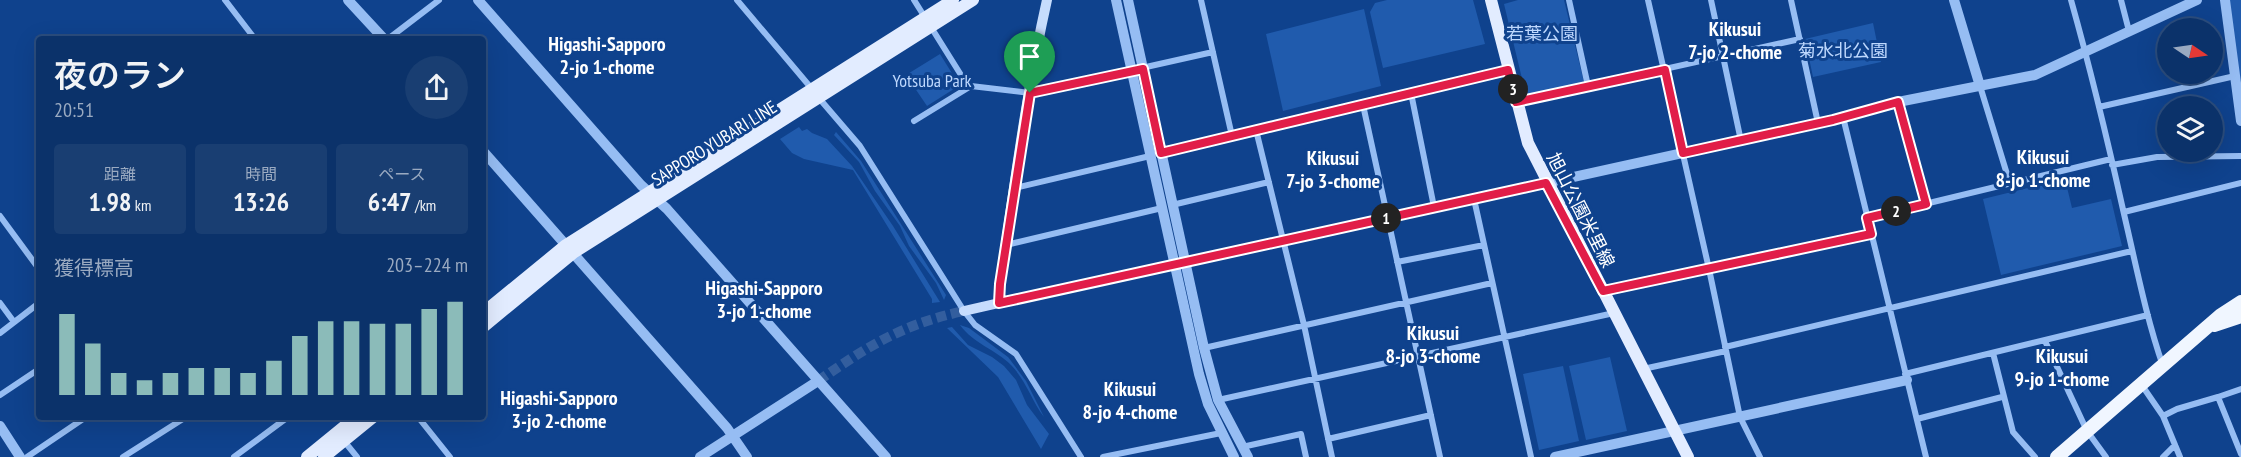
<!DOCTYPE html>
<html lang="ja">
<meta charset="utf-8">
<style>
:root{--surface:#0b326a;--page:#193e72;--text:#f1f3f6;--muted:#9aaac1;--line:#2b4d7e;--accent:#8bbbb9}
body{margin:0;font-family:"PT Sans Narrow","Noto Sans JP",sans-serif;background:var(--page);color:var(--text);height:100vh;display:flex;flex-direction:column;font-size:22px;white-space:nowrap}
*{box-sizing:border-box;margin:0}
p{font-size:20px;color:var(--muted)}
.icon{flex:none;width:33px;height:33px;fill:none;stroke:currentColor;stroke-width:2;stroke-linecap:round;stroke-linejoin:round}
.map{position:relative;flex:1;overflow:hidden}
.panel{position:absolute;left:36px;top:36px;width:450px;height:384px;display:flex;flex-direction:column;background:var(--surface);border-radius:6px;box-shadow:0 6px 24px #0002,0 0 0 2px var(--line)}
.panel>*{flex:none}
.needle{width:39px;rotate:103deg}
.tools{position:absolute;left:2157px;top:18px;display:grid;gap:12px}
.tools a{display:grid;place-items:center;width:66px;height:66px;border-radius:50%;background:var(--surface);box-shadow:0 6px 24px #0002,0 0 0 2px var(--line);font-size:30px}
.pin{position:absolute;display:grid;place-items:center;width:51px;height:51px;color:#fff;margin:-62px -26px;border-radius:50% 50% 50% 0;rotate:-45deg;box-shadow:0 0 6px #0007}
.pin .icon{rotate:45deg}
.km{position:absolute;width:30px;height:30px;margin:-15px;border-radius:50%;background:#222;color:#fff;font-size:16px;line-height:30px;text-align:center}
.round{display:grid;place-items:center;flex:none;width:63px;height:63px;border-radius:32px;background:var(--page)}
.overview{display:flex;align-items:center;justify-content:space-between;height:102px;padding:0 18px}
h1{font-size:33px;font-weight:600;line-height:45px}
.stats{display:grid;grid-template-columns:repeat(3,1fr);gap:9px;height:102px;padding:6px 18px}
.stats div{display:grid;align-content:center;border-radius:6px;background:var(--page);text-align:center}
.stats b{font-size:26px;font-weight:600}
.stats small{font-size:16px;font-weight:400}
.stats p{font-size:16px}
.chart{height:168px;padding:12px 18px}
.chart p{display:flex;justify-content:space-between}
.chart svg{width:100%;height:108px;margin-top:6px;stroke:var(--accent);stroke-width:6}
.map>svg:first-child{display:block}
</style>
<div class="map">
<svg width="2241" height="457" viewBox="0 0 2241 457">
<rect width="100%" height="100%" fill="#0f428d"/>
<!-- green -->
<path fill="#205bad" d="M1387,0h86l12,44 -102,24 -13,-56 5,-9z
M1518,0h46l20,82 -58,13 -22,-91z
M2229,0h12v89z
M1364,9l17,77 -98,25 -17,-77z
M1873,23l8,39 -68,15 -8,-38z
M940,54l18,29 -1,4 -30,19 -21,-31z
M799,127l3,4 5,-2 5,4 15,6 25,27 41,60 47,76 -8,1v-4l-79,-129 -49,-11 -12,-6 -12,-14z
M836,132l25,29 85,134 -2,5 -8,-17 -27,-37 -9,-20 -25,-35 -16,-29 -25,-27z
M2065,179l7,29 39,-9 11,47 -121,29 -18,-76z
M960,325l9,3 39,29 18,24 18,36c-12,-16 -19,-38 -33,-52 -16,-16 -37,-21 -51,-40z
M952,327l16,18 24,12 12,9 12,14 11,25 22,29 -8,15 -43,-72 -51,-49z
M1610,357l17,74 -41,9 -17,-74z
M1563,366l16,75 -40,9 -16,-76z"/>
<g fill="none" stroke-linecap="round" stroke-linejoin="round">
<!-- tertiary-tunnel -->
<path stroke="#335e9e" stroke-width="10" stroke-dasharray="10 5" stroke-linecap="butt" d="M818,381c50,-35 85,-57 146,-70"/>
<!-- minor -->
<path stroke="#96bdf3" stroke-width="6" d="M225,0l30,39
M737,0l75,89
M914,0l52,83 5,3 59,7 183,-41
M1201,0l31,136
M1569,0l19,86
M1648,0l61,269 31,148 20,40
M1711,0l30,141
M1791,0l27,123
M2071,0c20,71 37,142 53,214 12,51 22,103 39,152
M2121,0l8,31
M388,39l51,-39
M1980,86l30,98
M1411,93l23,114
M818,97l42,49 104,165 11,14 41,29 65,103
M1516,102l284,-63
M1898,102l28,102
M1363,105l77,352
M2099,107l136,-31
M1843,117l83,340
M914,121l57,-35
M1256,130l252,-60
M1161,153l95,-23 48,195 28,132
M2112,165l45,-8 84,-1
M1015,188l135,-32
M1474,199l57,258
M1172,205l97,-23
M2124,212l117,-29
M0,216l39,53
M1867,218l244,-59
M1006,245l156,-37
M1397,262l87,-17
M1603,291l268,-57
M0,303l14,19
M0,333l39,-30
M2045,341l42,90 19,26
M1725,347l407,-96
M1204,348l288,-65
M1993,353l20,79 22,25
M1643,369l83,-18
M1905,374l243,-59
M2141,384l22,32 17,41
M0,395l39,-26
M2218,397l23,-8
M1218,400l396,-87
M2163,416l14,-7 41,-12 23,57
M418,417l32,40
M1917,419l85,-22
M1328,439l103,-24
M344,441l13,16
M1242,447l59,-13 5,23
M27,457l59,-40
M123,457l63,-40
M234,457l54,-40
M1103,457l118,-24
M2163,457l12,-12"/>
<!-- tertiary -->
<path stroke="#96bdf3" stroke-width="10" d="M348,0l36,39
M478,0l163,185 26,24 219,248
M1116,0l83,374 9,30 26,53
M1128,0l76,348 14,52 30,57
M1954,0l26,86
M2225,0l16,121
M483,151l244,277 20,29
M999,303l834,-183 65,-18 137,-27 162,-75
M0,426l20,31
M700,457l118,-76
M1555,457l352,-77"/>
<!-- secondary -->
<path stroke="#c6dcfd" stroke-width="10" d="M964,311l35,-8 1,-19c14,-94 26,-191 47,-284"/>
<!-- primary -->
<path stroke="#e2ecff" stroke-width="12" d="M1491,0l37,143 160,314
M483,313l83,-68 387,-245
M483,327l90,-74 400,-253
M307,457l49,-40
M324,457l49,-40"/>
<!-- trunk -->
<path stroke="#f0f6ff" stroke-width="14" d="M2214,325l27,-9
M2057,457l164,-142 20,-13"/>
</g>
<g fill="none" stroke-linecap="round" stroke-linejoin="round">
<!-- route casing -->
<g stroke="#fff" stroke-width="12">
<path id="route" d="M1143,69l18,84 347,-83 8,32 149,-32 18,83 150,-33 65,-18 28,102 -59,14 4,16 -268,57 -57,-108 -547,120 1,-19 30,-191z"/>
</g>
<!-- route -->
<use href="#route" stroke="#e11d48" stroke-width="8"/>
</g>
<g text-anchor="middle" dominant-baseline="central" stroke-width="6" stroke-linejoin="round" paint-order="stroke">
<!-- park labels -->
<g font-size="18" fill="#bed8fe" stroke="#0f428d">
<text x="1542" y="33">若葉公園</text>
<text x="1843" y="50">菊水北公園</text>
<text x="932" y="80">Yotsuba Park</text>
</g>
<!-- street labels -->
<g font-size="18" fill="#fff" stroke="#0f428d">
<text transform="translate(714 143) rotate(-32)">SAPPORO YUBARI LINE</text>
<text transform="translate(1581 210) rotate(63)">旭山公園米里線</text>
</g>
<!-- neighbourhood labels -->
<g font-size="20" font-weight="bold" fill="#fff" stroke="#0f428d">
<text x="1735" y="29">Kikusui<tspan x="1735" dy="23">7-jo 2-chome</tspan></text>
<text x="607" y="44">Higashi-Sapporo<tspan x="607" dy="23">2-jo 1-chome</tspan></text>
<text x="2043" y="157">Kikusui<tspan x="2043" dy="23">8-jo 1-chome</tspan></text>
<text x="1333" y="158">Kikusui<tspan x="1333" dy="23">7-jo 3-chome</tspan></text>
<text x="764" y="288">Higashi-Sapporo<tspan x="764" dy="23">3-jo 1-chome</tspan></text>
<text x="1433" y="333">Kikusui<tspan x="1433" dy="23">8-jo 3-chome</tspan></text>
<text x="2062" y="356">Kikusui<tspan x="2062" dy="23">9-jo 1-chome</tspan></text>
<text x="1130" y="389">Kikusui<tspan x="1130" dy="23">8-jo 4-chome</tspan></text>
<text x="559" y="398">Higashi-Sapporo<tspan x="559" dy="23">3-jo 2-chome</tspan></text>
</g>
</g>
</svg>
<div class="tools">
<a><svg class="needle" viewBox="-14 -14 28 28"><path d="M0-13l5 13h-10z" fill="#e53935"/><path d="M0 13l5-13h-10z" fill="#9aaac1"/></svg></a>
<a><svg class="icon" aria-label="layers" viewBox="0 0 24 24"><path d="M12 4l9 5-9 5-9-5zM3 14l9 5 9-5"/></svg></a>
</div>
<div class="pin" style="left:1030px;top:93px;background:#1e9e55"><svg class="icon" aria-label="arrive" viewBox="0 0 24 24"><path d="M6 21V4h12l-3 4 3 4H6"/></svg></div>
<b class="km" style="left:1386px;top:218px">1</b>
<b class="km" style="left:1896px;top:211px">2</b>
<b class="km" style="left:1513px;top:89px">3</b>
<section class="panel">
<div class="overview"><div><h1>夜のラン</h1><p>20:51</p></div><a class="round"><svg class="icon" aria-label="share" viewBox="0 0 24 24"><path d="M12 15V3M7 8l5-5 5 5M5 13v7h14v-7"/></svg></a></div>
<div class="stats">
<div><p>距離</p><b>1.98<small> km</small></b></div>
<div><p>時間</p><b>13:26</b></div>
<div><p>ペース</p><b>6:47<small> /km</small></b></div>
</div>
<div class="chart"><p><span>獲得標高</span>203–224 m</p>
<svg viewBox="0 0 160 44" preserveAspectRatio="none"><path d="M5 44V11M15 44V23M25 44V35M35 44V38M45 44V35M55 44V33M65 44V33M75 44V35M85 44V30M95 44V20M105 44V14M115 44V14M125 44V15M135 44V15M145 44V9M155 44V6"/></svg>
</div>
</section>
</div>
